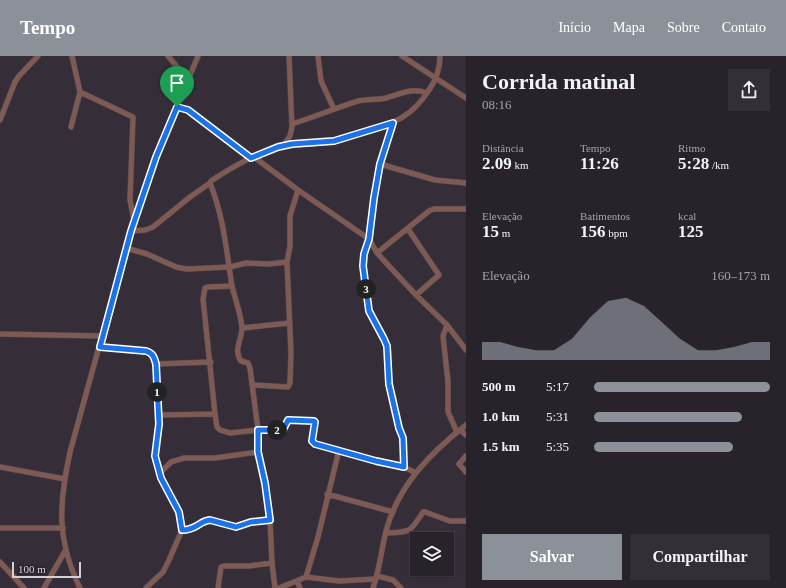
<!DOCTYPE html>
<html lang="pt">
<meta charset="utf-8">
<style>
:root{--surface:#28222b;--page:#342f37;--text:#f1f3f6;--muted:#a5a4a9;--line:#443f47;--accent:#8c9099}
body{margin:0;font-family:"Times New Roman",serif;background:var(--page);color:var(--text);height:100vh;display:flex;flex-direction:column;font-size:15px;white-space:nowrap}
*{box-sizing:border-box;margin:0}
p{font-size:13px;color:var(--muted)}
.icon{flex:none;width:22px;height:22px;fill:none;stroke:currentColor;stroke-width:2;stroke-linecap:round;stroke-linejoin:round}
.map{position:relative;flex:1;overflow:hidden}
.panel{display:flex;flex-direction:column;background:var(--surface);width:320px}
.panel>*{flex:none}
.tools{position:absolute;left:410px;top:476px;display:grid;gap:8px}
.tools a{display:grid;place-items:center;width:44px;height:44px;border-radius:0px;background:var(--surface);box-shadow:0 1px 3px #0004,0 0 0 1px var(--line);font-size:20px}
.scale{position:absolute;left:12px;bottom:10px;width:69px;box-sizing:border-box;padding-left:4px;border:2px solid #d4d0d7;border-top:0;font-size:11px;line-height:14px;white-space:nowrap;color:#d4d0d7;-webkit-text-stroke:3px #2b242f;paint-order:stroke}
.pin{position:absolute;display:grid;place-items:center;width:34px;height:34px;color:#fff;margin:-41px -17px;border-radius:50% 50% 50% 0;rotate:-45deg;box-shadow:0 0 4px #0007}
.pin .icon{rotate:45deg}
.km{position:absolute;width:20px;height:20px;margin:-10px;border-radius:50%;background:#222;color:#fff;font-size:11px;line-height:20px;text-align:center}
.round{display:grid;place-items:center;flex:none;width:42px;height:42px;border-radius:0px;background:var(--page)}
.overview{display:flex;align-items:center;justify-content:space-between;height:68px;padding:0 16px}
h1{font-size:22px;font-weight:800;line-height:30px}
.figures{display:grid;grid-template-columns:repeat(3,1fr);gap:6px;height:68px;padding:4px 16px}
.figures div{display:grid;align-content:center}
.figures b{font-size:17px;font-weight:800}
.figures small{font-size:11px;font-weight:400}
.figures p{font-size:11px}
.chart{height:112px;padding:8px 16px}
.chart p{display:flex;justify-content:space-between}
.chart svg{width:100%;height:72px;margin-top:4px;fill:var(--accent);opacity:.7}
.action{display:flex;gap:8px;margin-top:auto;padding:8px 16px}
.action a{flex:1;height:46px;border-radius:0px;background:var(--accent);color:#fff;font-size:16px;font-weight:800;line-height:46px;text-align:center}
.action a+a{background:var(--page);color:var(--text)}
ul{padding:0 16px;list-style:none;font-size:13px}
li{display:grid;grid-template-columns:64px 48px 1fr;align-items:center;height:30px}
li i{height:10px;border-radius:5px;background:var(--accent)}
header{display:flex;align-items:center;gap:24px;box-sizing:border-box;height:56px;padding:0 20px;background:var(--accent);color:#fff}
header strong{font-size:19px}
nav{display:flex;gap:22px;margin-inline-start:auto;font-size:14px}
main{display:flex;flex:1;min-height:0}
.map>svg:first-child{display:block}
</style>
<header>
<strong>Tempo</strong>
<nav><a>Início</a><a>Mapa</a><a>Sobre</a><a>Contato</a></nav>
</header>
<main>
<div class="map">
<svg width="466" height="532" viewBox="0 0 466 532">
<rect width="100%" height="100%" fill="#352e39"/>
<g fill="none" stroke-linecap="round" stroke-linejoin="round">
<!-- minor casing -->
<g stroke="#524b55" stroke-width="6">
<path id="minor" d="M168,0l20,24
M318,0l3,25 13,28
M402,0l64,42
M80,36l53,25 -3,83 4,21
M177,51l11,3 63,47
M0,64l15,-38 4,-6 19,-20
M393,67l-13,41 -6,34 -5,41 -6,15v12l6,45 15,28 3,7 2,39 10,43 4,11 1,28
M292,68c22,-7 44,-16 66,-23 9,-2 19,-1 28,-3 14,-4 27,-11 41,-5
M71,71l9,-35 -8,-36
M283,90l7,-10 2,-9 -3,-71
M254,101l44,33 71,49 8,14 39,42 31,30 19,25
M380,108l55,16 31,3
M210,127c14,35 16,66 22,103 3,13 9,28 10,42 0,11 -9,22 -1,33l7,2 2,5 8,62v22l7,31 5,37 2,43 3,25
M408,173l31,46 -23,20
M131,175l14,-1 8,-3 37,-30 20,-14 1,-2c21,-14 43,-27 68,-34 17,-4 36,-2 54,-6 11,-2 21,-6 32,-9 30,-10 46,-14 64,-42 7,-10 11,-21 11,-34
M126,192l21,6 29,13 11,2 43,-2 16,-4 22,1 19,-2
M377,197l52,-42 5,-2h32
M232,230l-24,1 -3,1 -2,11 12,115 2,13 3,3 10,3 28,-3h25l5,-10h23l4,2 -3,19 3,3 61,17 28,6 12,6
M447,269l-4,11 5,46v30l9,20
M242,272l47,-5
M0,278l103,2
M100,291l46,4c7,2 8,6 10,13l3,61 -4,31 6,22 18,34 3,18 -13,30 -6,12 -17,16
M156,308l55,-2
M252,329l36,2 2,-4 1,-30 -4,-91 3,-16v-30l8,-26
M158,359l57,-1
M460,374l6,5
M466,400l-7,8 7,8
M0,411l65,12
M160,417l11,-11 13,-4h31l43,-6
M327,438l66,18
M0,472h63
M182,474c15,0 17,-9 28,-10l26,7 15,-5 19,-2
M386,477c24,-1 24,0 37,-21h2l25,9h16
M0,506l24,26
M377,520l16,4 8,8
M306,521l12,-40 21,-87
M297,525l3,7
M44,532l21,-37
M80,532c-24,-49 -21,-85 -10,-136l61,-221 25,-74 42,-101
M218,532l3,-21 3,-1h25l23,-3
M279,532l27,-11 33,4 37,-2
M373,532c7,-20 8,-37 13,-57 12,-45 44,-78 80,-106"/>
</g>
<!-- minor -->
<use href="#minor" stroke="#7f5a53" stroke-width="5"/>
</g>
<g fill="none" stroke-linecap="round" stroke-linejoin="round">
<!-- route casing -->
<g stroke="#fff" stroke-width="8">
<path id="route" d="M177,51l11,3 63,48 27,-11 14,-3 42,-3 59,-18 -13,41 -6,34 -5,41 -5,15 -1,12 6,45 15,28 3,7 2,38 10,44 4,10 1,29 -28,-6 -61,-17 -3,-3 3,-19 -1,-1 -26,-1 -5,10h-25v22l7,31 5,37 -19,2 -15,5 -26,-7c-11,1 -13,10 -28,10l-3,-18 -18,-34 -6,-22 4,-32 -3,-60c-2,-7 -3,-11 -10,-13l-46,-4 31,-116 25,-74z"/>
</g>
<!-- route -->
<use href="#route" stroke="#1a73e8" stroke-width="5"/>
</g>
</svg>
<div class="tools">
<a><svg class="icon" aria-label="layers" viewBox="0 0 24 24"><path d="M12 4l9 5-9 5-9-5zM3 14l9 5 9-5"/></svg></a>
</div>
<div class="scale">100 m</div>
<div class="pin" style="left:177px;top:51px;background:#1e9e55"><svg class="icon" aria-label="arrive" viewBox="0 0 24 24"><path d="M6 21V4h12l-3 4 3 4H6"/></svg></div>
<b class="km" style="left:157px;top:336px">1</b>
<b class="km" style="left:277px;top:374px">2</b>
<b class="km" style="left:366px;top:233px">3</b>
</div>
<section class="panel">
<div class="overview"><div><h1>Corrida matinal</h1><p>08:16</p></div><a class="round"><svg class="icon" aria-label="share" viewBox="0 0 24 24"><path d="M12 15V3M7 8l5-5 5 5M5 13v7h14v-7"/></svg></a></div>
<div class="figures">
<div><p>Distância</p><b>2.09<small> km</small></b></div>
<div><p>Tempo</p><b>11:26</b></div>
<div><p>Ritmo</p><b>5:28<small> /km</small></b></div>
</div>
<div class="figures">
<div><p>Elevação</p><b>15<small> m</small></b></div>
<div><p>Batimentos</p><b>156<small> bpm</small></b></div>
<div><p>kcal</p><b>125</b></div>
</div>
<div class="chart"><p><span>Elevação</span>160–173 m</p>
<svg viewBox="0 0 160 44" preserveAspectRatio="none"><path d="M0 44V33L10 33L20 36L30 38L40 38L50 31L60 18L70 8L80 6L90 11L100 21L110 31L120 38L130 38L140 36L150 33L160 33V44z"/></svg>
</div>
<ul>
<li><b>500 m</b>5:17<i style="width:100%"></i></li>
<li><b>1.0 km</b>5:31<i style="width:84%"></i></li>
<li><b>1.5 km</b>5:35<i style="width:79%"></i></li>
</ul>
<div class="action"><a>Salvar</a><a>Compartilhar</a></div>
</section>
</main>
